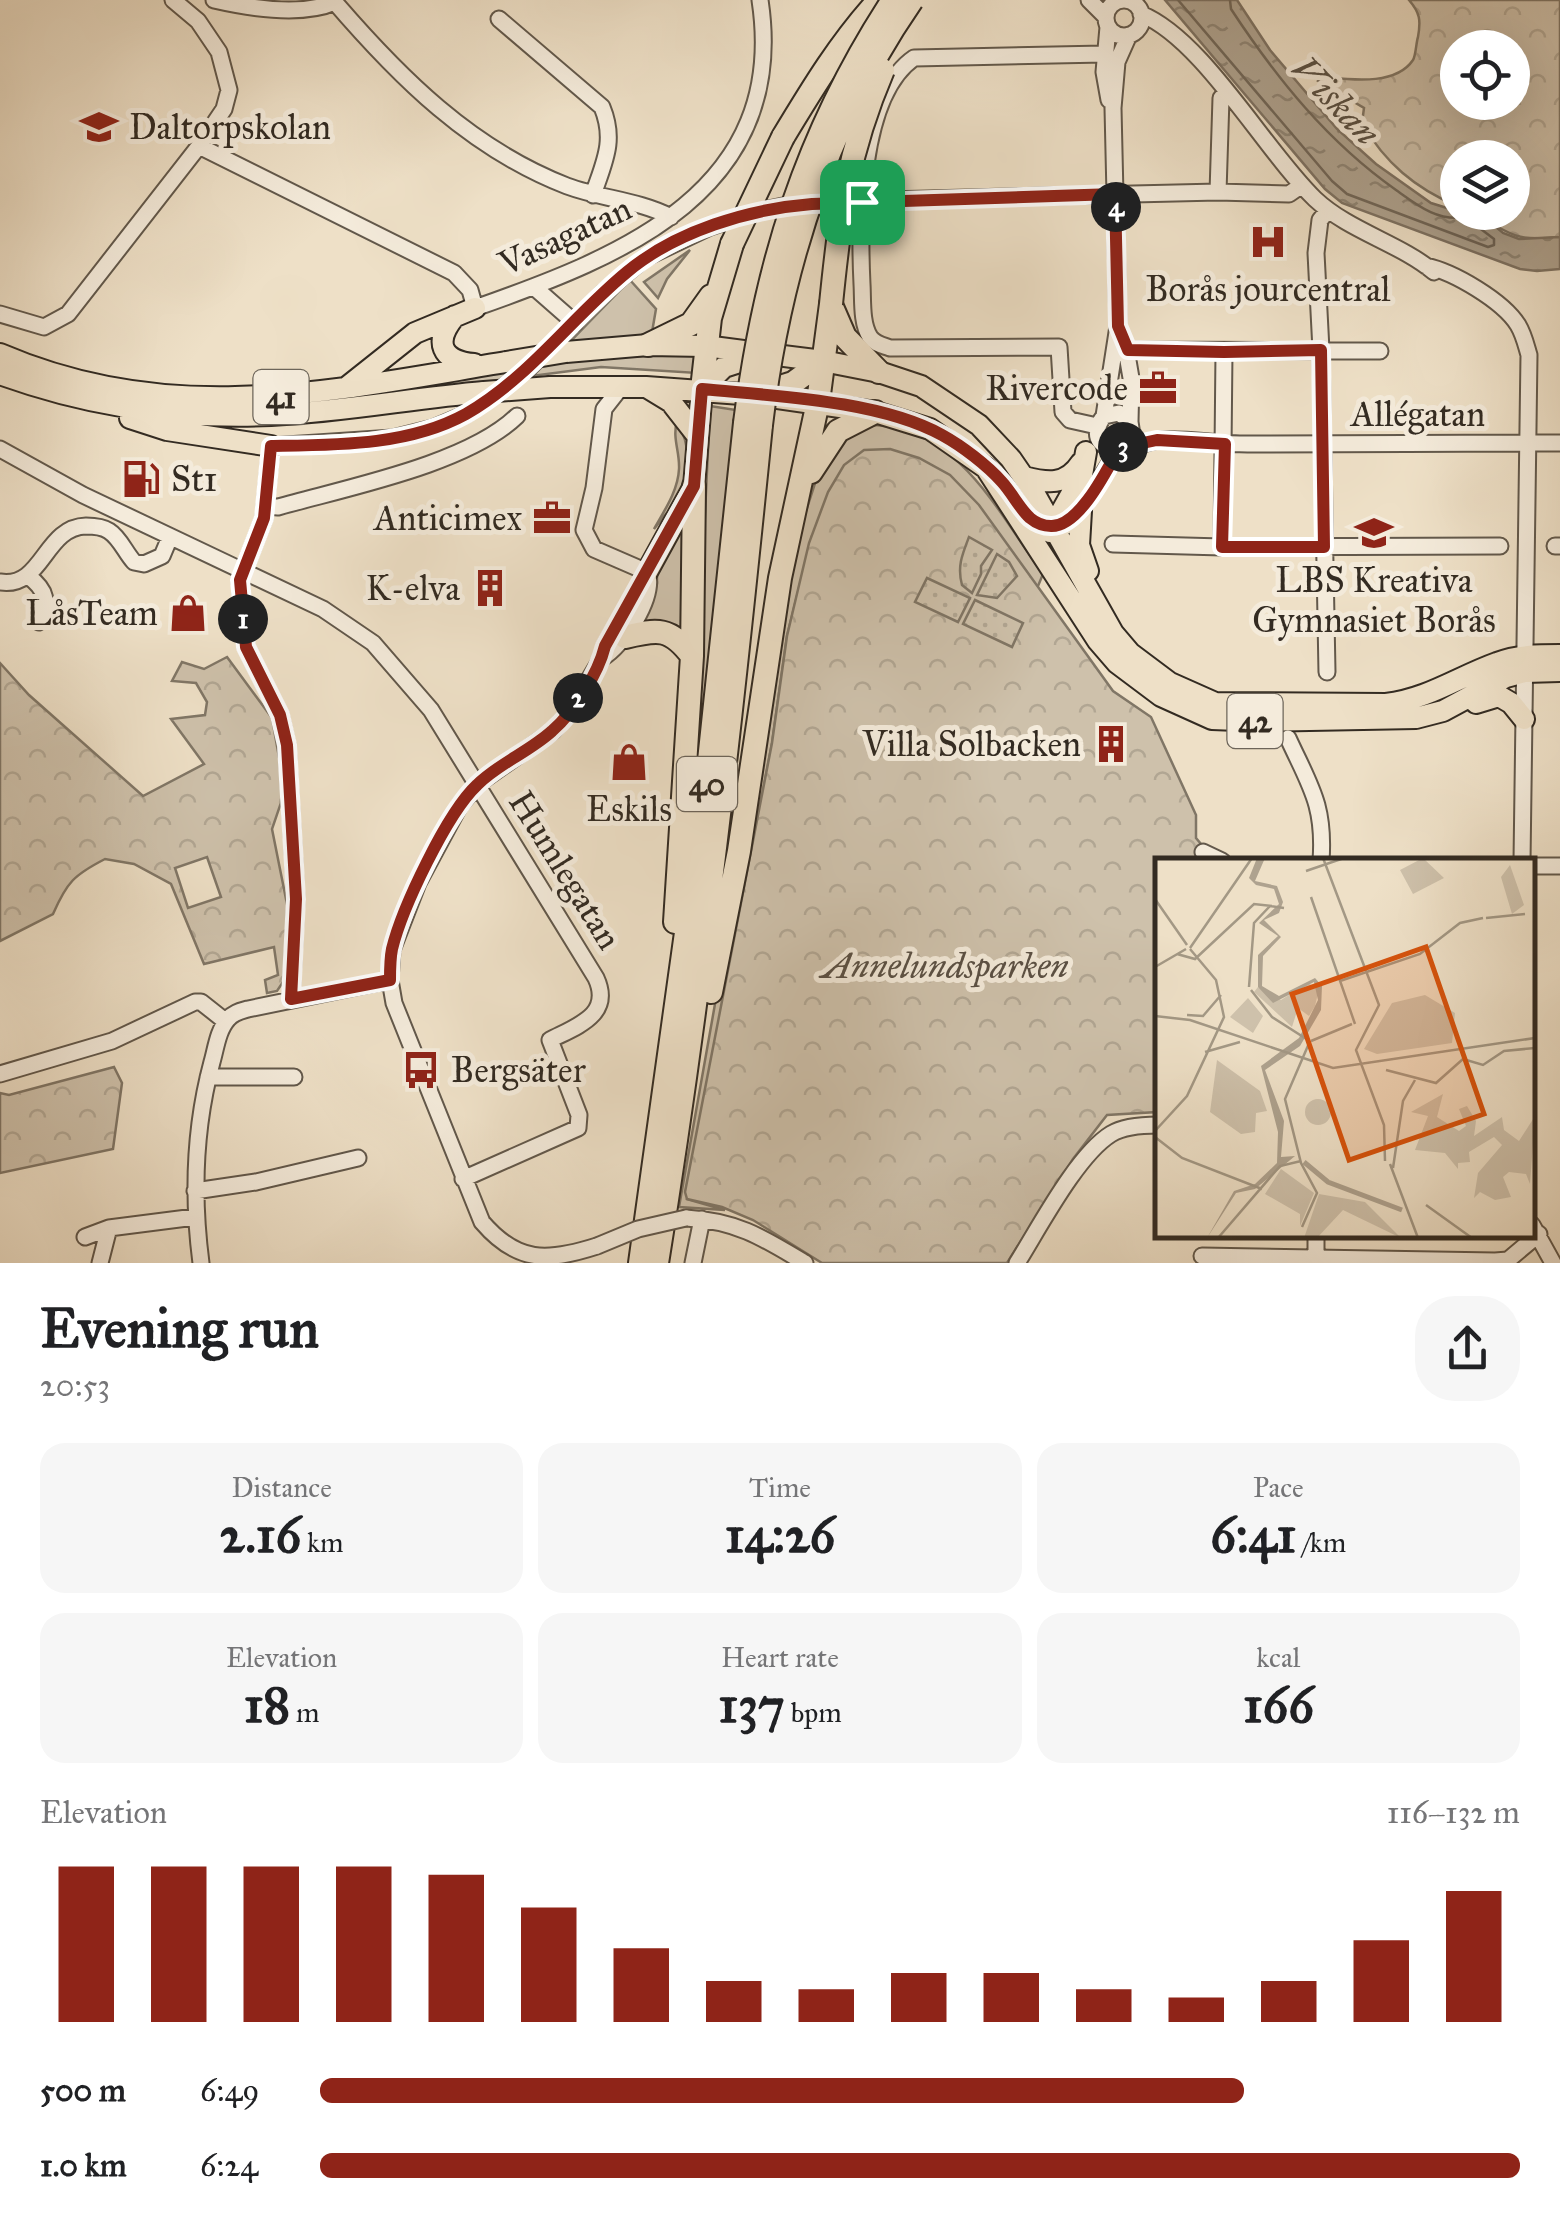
<!DOCTYPE html>
<meta charset="utf-8">
<style>
:root{--surface:#fff;--page:#f6f6f6;--text:#202124;--muted:#757577;--accent:#8f2418}
body{margin:0;font-family:"IM FELL Great Primer",serif;background:var(--page);color:var(--text);height:100vh;display:flex;flex-direction:column;font-size:38px;white-space:nowrap}
*{box-sizing:border-box;margin:0}
p{font-size:32px;color:var(--muted)}
.icon{flex:none;width:55px;height:55px;fill:none;stroke:currentColor;stroke-width:2;stroke-linecap:round;stroke-linejoin:round}
.map{position:relative;height:1263px;overflow:hidden}
.drawer{display:flex;flex-direction:column;background:var(--surface);flex:1}
.drawer>*{flex:none}
.tools{position:absolute;left:1440px;top:30px;display:grid;gap:20px}
.tools a{display:grid;place-items:center;width:90px;height:90px;border-radius:50%;background:var(--surface);box-shadow:0 10px 40px #0002;font-size:50px}
.pin{position:absolute;display:grid;place-items:center;width:85px;height:85px;color:#fff;margin:-42px;border-radius:20px;box-shadow:0 5px 15px #0006}
.km{position:absolute;width:50px;height:50px;margin:-25px;border-radius:50%;background:#222;color:#fff;font-size:28px;line-height:50px;text-align:center}
.round{display:grid;place-items:center;flex:none;width:105px;height:105px;border-radius:40px;background:var(--page)}
.headline{display:flex;align-items:center;justify-content:space-between;height:170px;padding:0 40px}
h1{font-size:55px;font-weight:800;line-height:75px}
.figures{display:grid;grid-template-columns:repeat(3,1fr);gap:15px;height:170px;padding:10px 40px}
.figures div{display:grid;align-content:center;border-radius:25px;background:var(--page);text-align:center}
.figures b{font-size:50px;font-weight:800}
.figures small{font-size:28px;font-weight:400}
.figures p{font-size:28px}
.chart{height:280px;padding:20px 40px}
.chart p{display:flex;justify-content:space-between}
.chart svg{width:100%;height:180px;margin-top:10px;stroke:var(--accent);stroke-width:6}
ul{padding:0 40px;list-style:none;font-size:32px}
li{display:grid;grid-template-columns:160px 120px 1fr;align-items:center;height:75px}
li i{height:25px;border-radius:12px;background:var(--accent)}
.map>svg:first-child{display:block}
</style>
<div class="map">
<svg width="1560" height="1263" viewBox="0 0 1560 1263">
<defs>
<pattern id="forest-crowns" width="20" height="18" patternUnits="userSpaceOnUse" patternTransform="scale(2.5)"><rect width="20" height="18" fill="#cec1ab"/><path d="M2 6a3 3 0 1 1 6 0M12 15a3 3 0 1 1 6 0" fill="none" stroke="#b1a693"/></pattern>
<pattern id="garden-dots" width="8" height="8" patternUnits="userSpaceOnUse" patternTransform="scale(2.5)"><rect width="8" height="8" fill="#cec1ab"/><path d="M2 2h.1M6 6h.1" fill="none" stroke="#b1a693" stroke-width="1.8" stroke-linecap="round"/></pattern>
<pattern id="water-ripples" width="26" height="14" patternUnits="userSpaceOnUse" patternTransform="scale(2.5)"><rect width="26" height="14" fill="#aea28f"/><path d="M2 4q2-2 4 0t4 0M15 11q2-2 4 0t4 0" fill="none" stroke="#8e8474"/></pattern>
</defs>
<rect width="100%" height="100%" fill="#eee0c7"/>
<filter id="stains"><feTurbulence type="fractalNoise" baseFrequency=".002" numOctaves="4"/><feColorMatrix values="0 0 0 0 .2 0 0 0 0 .09 0 0 0 0 .02 0 0 0 .5 -.17"/></filter>
<radialGradient id="worn" r=".72"><stop offset=".6" stop-color="#630" stop-opacity="0"/><stop offset="1" stop-color="#630" stop-opacity=".3"/></radialGradient>
<!-- grass -->
<path fill="#cec1ab" stroke="#807666" stroke-width="2.5" d="M690,250l-23,29 -9,19 -14,-16z
M630,280l26,29 -5,29 -85,8z
M699,354l-2,19 -96,-6 -327,42 -130,-7 450,-44z
M710,406l26,4 -40,384h-4z
M677,421c20,36 9,60 -8,94l-3,-1 -12,15c10,-18 24,-38 25,-60 1,-17 -7,-31 -2,-48z
M875,425c86,5 123,88 168,149l-19,46 -212,-84 -25,100 -15,107 -85,456 38,11 -46,-3 119,-671 19,-59 19,-38z
M684,517l-2,117 -48,-6 15,-26 8,-18v-13z"/>
<!-- forest -->
<path fill="url(#forest-crowns)" stroke="#807666" stroke-width="2.5" fill-rule="evenodd" d="M1409,0h151v237c-53,5 -47,-5 -89,-24l41,-1v-54h-54l-1,48c-42,-18 -72,-43 -95,-83l2,-15 -46,-27 3,-4c26,2 74,10 92,-17 3,-5 3,-17 5,-23 3,-17 2,-24 -9,-37zM1458,48h54v54h-54z
M890,449l29,9 31,17 29,30 134,186 38,26 45,98v23l5,6v16l-43,1 -1,251 -50,3 -34,44 -66,104h-185l-69,-43 -31,-13 -35,-8 -2,-7 87,-449 15,-107 22,-93 19,-51 16,-27 20,-15z
M227,657l45,61 13,73 -13,38 16,80 -2,57 -3,16 -6,9 -10,2 -2,-13 13,-5 -4,-28 -70,17 -33,-80 -37,-20 -29,-5c-31,16 -38,23 -52,55l-53,27v-278l29,32 114,101 61,-32 -33,-45 34,-4 2,-13 -11,-19 -24,-2 10,-19 22,7zM207,857l14,40 -33,11 -13,-40z
M114,1067l8,16 -9,66 -113,24v-80l9,2z"/>
<!-- garden -->
<path fill="url(#garden-dots)" stroke="#807666" stroke-width="2.5" d="M969,537l23,13 -11,16v8l-9,19 -10,-8c-5,-18 0,-30 7,-48z
M997,554l12,8 8,14 -20,22 -20,-3z
M927,578l43,20 -12,24 -43,-20z
M975,600l48,23 -11,24 -49,-23z"/>
<!-- water -->
<path fill="url(#water-ripples)" stroke="#7d7263" stroke-width="2.5" d="M1165,0h72l33,50 67,79 39,35 55,39 58,18 14,12 16,6 41,-2v32l-23,2 -17,-2 -178,-66 -17,-14z"/>
<g fill="none" stroke-linecap="round" stroke-linejoin="round">
<!-- shore -->
<path stroke="#706658" stroke-width="2.5" d="M1178,0l154,181 15,13 141,53 6,-2v-6l-29,-22c-27,5 -48,-12 -69,-27 -68,-48 -119,-111 -165,-181l-1,-9"/>
<!-- minor casing -->
<g stroke="#62584b" stroke-width="19">
<path id="minor" d="M214,0c35,8 87,17 121,2
M333,0c66,77 138,149 234,186 35,13 71,14 104,31
M1089,0l17,17
M1106 18a18 18 0 1 1 36 0a18 18 0 1 1-36 0Z
M1141,14c62,25 124,137 174,185 34,32 84,44 119,73
M499,19l103,88c14,34 2,55 -9,88
M1108,27l-4,45 5,28
M199,146l255,127 16,17 5,18c148,-52 314,-117 285,-308
M1218,192l3,-94 5,-5
M1426,266c28,6 77,35 92,59 6,10 8,20 11,30l-7,506
M534,287l41,36
M0,314l44,13 24,-13 131,-168 25,-37 5,-19 -10,-38 -21,-31 -25,-21
M1125,343l6,35 -1,44
M1127,350l253,1
M622,386l-18,23 -10,79 -10,42 10,19 53,23
M1104,416l14,-90 -5,-218 4,-46 12,-27
M1097,426l-27,-6 -7,-8 -4,-65 -169,1c-8,-3 -15,-4 -20,-11 -9,-14 -7,-37 -8,-53 -3,-61 -3,-188 52,-226l190,-4
M1125,445l7,-10 -2,-13 -11,-9 -15,3c-8,10 -11,25 4,31 15,7 37,-6 52,-7 30,-2 62,5 92,4 103,0 205,-1 308,-1
M0,449l83,46 240,114 50,34 58,67 165,268c17,37 -19,48 -46,62l29,75 -1,13 -115,51
M266,506l12,1c67,-19 190,-43 239,-91
M1081,511l38,-63
M1113,544l109,3 278,-1
M1555,546h5
M1222,547l2,-195
M28,576c19,14 21,26 11,46
M0,582c43,7 44,-55 86,-56 8,0 17,1 23,5 11,7 16,21 25,31l10,2 18,-8 8,-19
M602,658c21,-12 54,-61 45,-86
M1327,672l-6,-322 -5,-97 4,-33 8,-10
M1288,738c22,48 37,67 33,123
M1203,852l19,9
M1532,866h28
M291,999l5,-100 -9,-154 -7,-30 -34,-68 -6,-67 24,-62 7,-72 122,-8 40,-10 33,-14 59,-42 79,-80 41,-34 65,-31 49,-16 24,-5 103,-6 332,-8 71,2 13,-9
M0,1074l112,-33 83,-39h6l24,19
M208,1077h86
M195,1191l61,-9 102,-24
M686,1218c51,3 76,19 119,45
M1532,1225l21,38
M85,1237l24,-9 86,-11
M597,1246c-50,16 -80,17 -115,-24l-88,-219 -4,-23 2,-30 26,-67 42,-78 19,-22 74,-52 16,-18 33,-55 3,-12 42,-74
M1202,1256l293,5 13,-1 31,-26
M100,1263l9,-35
M201,1263c-9,-69 -7,-134 11,-201 4,-14 6,-32 16,-43 6,-7 13,-8 20,-10l142,-29
M693,1263l9,-44
M1017,1263c22,-35 60,-108 94,-129 13,-8 31,-9 47,-9
M1316,1263v-27"/>
</g>
<!-- major casing -->
<g stroke="#332b22" stroke-width="24">
<path id="major" d="M455,316c-22,26 -14,45 19,48
M566,352l82,-7 57,1 118,15 56,11 42,14 58,39 32,34 22,32 80,142 17,20 40,30 45,20 171,1c42,-5 72,-27 111,-41 20,-8 42,-8 63,-8
M0,354c172,74 329,37 506,8
M0,374c88,32 177,45 271,41 71,-3 142,-17 213,-23
M347,387l68,-54 60,-25
M550,387h96l109,8 120,17 55,17 56,39 112,173 19,22 44,33 51,23 51,2 153,-3 27,-7 63,-34 19,-5 35,-1
M648,388l23,14 25,32
M130,418l37,12 104,16
M1024,477c23,6 42,9 57,-14
M1081,511l-2,34 9,26
M1043,525h20l18,-14
M1050,532l32,-57 4,-23
M647,572l47,-86 8,-97 22,-22 34,-11
M1476,703l23,-7 12,7 13,16"/>
</g>
<!-- highway casing -->
<g stroke="#332b22" stroke-width="26">
<path id="highway" d="M783,137c29,-48 58,-96 96,-137
M832,307l13,30 34,35
M648,345l43,-21 20,-28
M702,389l8,-71 22,-74
M755,395l38,-12 30,-22
M811,472l27,-41 37,-19
M625,637c33,-8 45,-10 67,19
M675,922l17,-266 2,-170
M711,992l28,-141 41,-273 38,-176 13,-98
M640,1263l66,-474 39,-366
M657,1263c45,-278 76,-558 104,-838"/>
</g>
<!-- minor -->
<use href="#minor" stroke="#f4ebdb" stroke-width="15"/>
<!-- major -->
<use href="#major" stroke="#eee0c7" stroke-width="20"/>
<!-- highway -->
<use href="#highway" stroke="#eee0c7" stroke-width="22"/>
<!-- minor-bridge casing -->
<g stroke="#62584b" stroke-width="19" stroke-linecap="butt">
<path id="minor-bridge" d="M597,1246l41,-17 48,-11"/>
</g>
<!-- major-bridge casing -->
<g stroke="#332b22" stroke-width="24" stroke-linecap="butt">
<path id="major-bridge" d="M506,362l60,-10
M484,392l66,-5"/>
</g>
<!-- highway-bridge casing -->
<g stroke="#332b22" stroke-width="26" stroke-linecap="butt">
<path id="highway-bridge" d="M732,244l51,-107
M831,304c9,-90 16,-150 52,-234
M745,423c20,-158 61,-290 148,-423
M761,425c18,-152 63,-298 151,-425"/>
</g>
<!-- minor-bridge -->
<use href="#minor-bridge" stroke="#f4ebdb" stroke-width="15"/>
<!-- major-bridge -->
<use href="#major-bridge" stroke="#eee0c7" stroke-width="20"/>
<!-- highway-bridge -->
<use href="#highway-bridge" stroke="#eee0c7" stroke-width="22"/>
</g>
<g fill="none" stroke-linecap="round" stroke-linejoin="round">
<!-- route casing -->
<g stroke="#fff" stroke-width="20">
<path id="route" d="M1115,194l3,132 10,24 96,2 97,-2 3,197h-102l3,-103 -68,-4 -38,8c-12,22 -40,79 -68,78 -7,0 -15,-3 -21,-8 -10,-9 -18,-25 -28,-36 -15,-17 -40,-36 -60,-47 -63,-35 -169,-39 -240,-46l-8,97 -89,160c-7,28 -31,66 -53,85 -23,21 -53,32 -75,54 -30,28 -75,123 -85,164 -2,10 -2,21 -2,31l-99,19 5,-100 -9,-154 -7,-30 -34,-68 -6,-67 24,-62 7,-72c64,-1 137,0 195,-32 64,-37 105,-96 161,-142 49,-41 122,-63 185,-68z"/>
</g>
<!-- route -->
<use href="#route" stroke="#8f2418" stroke-width="12"/>
</g>
<!-- icons -->
<defs>
<g id="school-bare" transform="scale(3)"><path d="M0-5L7-2L0 1L-7-2ZM-4 1L0 2.5L4 1V4Q0 6-4 4Z" fill="#8f2418" stroke="#f4ebdb" stroke-width="2.5" paint-order="stroke"/></g>
<g id="hospital-bare" transform="scale(3)"><path d="M-5-5h3v3.5h4V-5h3V5h-3V1.5h-4V5h-3Z" fill="#8f2418" stroke="#f4ebdb" stroke-width="2.5" paint-order="stroke"/></g>
<g id="office-bare" transform="scale(3)"><path d="M-6-3h4V-5.5h4V-3h4V5H-6ZM-1-4.5V-3h2v-1.5ZM-6 0V1H6V0Z" fill="#8f2418" stroke="#f4ebdb" stroke-width="2.5" paint-order="stroke"/></g>
<g id="fuel-bare" transform="scale(3)"><path d="M-5.5-6h7V0h2V4h1.3V-2.5L3-4.5l.8-.8L6-3V5H2.5V1h-1V6h-7ZM-4.2-4.7v3.2H.2V-4.7Z" fill="#8f2418" stroke="#f4ebdb" stroke-width="2.5" paint-order="stroke"/></g>
<g id="building-bare" transform="scale(3)"><path d="M-4-6H4V6H1V3H-1V6H-4ZM-2.5-4.3h1.7v1.8h-1.7ZM.8-4.3h1.7v1.8H.8ZM-2.5-1h1.7V.8h-1.7ZM.8-1h1.7V.8H.8Z" fill="#8f2418" stroke="#f4ebdb" stroke-width="2.5" paint-order="stroke"/></g>
<g id="shop-bare" transform="scale(3)"><path d="M-5-2.5h2.3a2.7 3.5 0 0 1 5.4 0H5L5.5 6h-11ZM-1.5-2.5h3a1.5 2.3 0 0 0-3 0Z" fill="#8f2418" stroke="#f4ebdb" stroke-width="2.5" paint-order="stroke"/></g>
<g id="bus-bare" transform="scale(3)"><path d="M-5-6H5V4H4V6H2V4H-2V6H-4V4H-5ZM-3.5-4V0h7V-4ZM-3.5 1.2v1.5H-2V1.2ZM2 1.2v1.5H3.5V1.2Z" fill="#8f2418" stroke="#f4ebdb" stroke-width="2.5" paint-order="stroke"/></g>
</defs>
<g fill-rule="evenodd">
<use href="#school-bare" x="99" y="127"/>
<use href="#hospital-bare" x="1268" y="242"/>
<use href="#office-bare" x="1158" y="388"/>
<use href="#fuel-bare" x="141" y="479"/>
<use href="#office-bare" x="552" y="518"/>
<use href="#school-bare" x="1374" y="533"/>
<use href="#building-bare" x="490" y="588"/>
<use href="#shop-bare" x="188" y="613"/>
<use href="#building-bare" x="1111" y="744"/>
<use href="#shop-bare" x="629" y="762"/>
<use href="#bus-bare" x="421" y="1070"/>
</g>
<g text-anchor="middle" dominant-baseline="central" stroke-width="10" stroke-linejoin="round" paint-order="stroke">
<!-- shield labels -->
<g fill="#f4ebdb" stroke="#6d655a" stroke-width="2.5">
<rect x="253.5" y="370" width="55" height="54" rx="8"/>
<rect x="1227.5" y="694" width="55" height="54" rx="8"/>
<rect x="677" y="757" width="60" height="54" rx="8"/>
</g>
<g font-size="32" font-weight="bold" fill="#332b22">
<text x="281" y="397">41</text>
<text x="1255" y="721">42</text>
<text x="707" y="784">40</text>
</g>
<!-- poi labels -->
<g font-size="35" fill="#332b22" stroke="#f4ebdb" text-anchor="end">
<text x="129" y="127" text-anchor="start">Daltorpskolan</text>
<text x="1268" y="289" text-anchor="middle">Borås jourcentral</text>
<text x="1128" y="388">Rivercode</text>
<text x="171" y="479" text-anchor="start">St1</text>
<text x="522" y="518">Anticimex</text>
<text x="1374" y="580" text-anchor="middle">LBS Kreativa<tspan x="1374" dy="40">Gymnasiet Borås</tspan></text>
<text x="460" y="588">K-elva</text>
<text x="158" y="613">LåsTeam</text>
<text x="1081" y="744">Villa Solbacken</text>
<text x="629" y="809" text-anchor="middle">Eskils</text>
<text x="451" y="1070" text-anchor="start">Bergsäter</text>
</g>
<!-- street labels -->
<g font-size="35" fill="#332b22" stroke="#f4ebdb">
<text transform="translate(565 236) rotate(-25)">Vasagatan</text>
<text x="1418" y="414">Allégatan</text>
<text transform="translate(565 870) rotate(58)">Humlegatan</text>
</g>
<!-- park labels -->
<g font-size="35" font-style="italic" fill="#5a5044" stroke="#f4ebdb">
<text x="945" y="966">Annelundsparken</text>
</g>
<!-- water labels -->
<g font-size="38" font-style="italic" fill="#584f43" stroke="#f4ebdb">
<text transform="translate(1336 100) rotate(46)">Viskan</text>
</g>
</g>
<!-- overview -->
<g transform="translate(1155 858)">
<rect width="380" height="380" fill="#eee0c7"/>
<path d="M268,0l21,20 -31,16 -13,-24zM355,7l14,40 -12,9 -11,-37zM153,125l11,6 -4,17 -6,10 -11,-8 -6,19 -38,-35 4,-5 23,13zM270,137l30,18 -3,30 -75,11 -13,-5 28,-46zM288,236l-6,23 22,14 7,-5 -7,-17 8,-3 9,15 -2,15 28,-19 2,13 15,11 16,-25 -5,68 -4,-10 -17,-2 -6,5 8,20 -16,3 -15,-8 -6,6 4,-25 24,-28 -8,-8 -25,15 1,10 -12,1v6l-13,-16 -30,-3 13,-34 -17,-4zM150 254a13 13 0 1 1 26 0a13 13 0 1 1-26 0ZM126,311l33,24 -14,33v-12l-35,-20zM164,336l46,8 36,36 -58,-28 -26,28h-13z" fill="#cec1ab"/>
<path d="M93,140l15,18 -10,17 -23,-16zM62,202l43,31 7,20 -11,2 -1,19 -14,2 -31,-22z" fill="#cec1ab"/>
<path d="M102,0h8l-10,23 22,5 6,16 -4,11 -15,7 17,17 -18,19 -1,30 17,10 36,-18 7,8 -1,24 -21,36 -35,24 19,51 -3,36 14,-1 -40,33 -19,4 -29,45 27,-47 21,-7 22,-21 1,-31 -17,-66 38,-28 19,-38 -4,-18 -41,21 -15,-16v-32l20,-19 -19,-13 20,-19 -5,-15 -18,-4 -7,-7z" fill="#aea28f"/>
<path fill="none" stroke="#aea28f" stroke-width="5" d="M149,304l24,20 74,28"/>
<path fill="none" stroke="#a39885" stroke-width="2.5" d="M168,0l56,147 -23,45 28,75 1,36M151,13l38,-13M156,39l44,127M0,41l32,46M331,60l39,-4M35,90l62,-90M22,96l18,5 59,-55 18,2M0,109l31,-18M185,123l80,-27 40,-31 23,-5M94,129l5,-64 16,-17 14,2M96,132l21,27 36,23M32,157l16,1 18,-21M0,158l35,4 143,48 202,-30M156,183l41,-17M50,194l35,-10M308,201l20,6 21,-14 31,-3M231,212l50,13 27,-24M0,273l32,-35 37,-79 -8,-37 -26,-31M0,279l27,21 80,31M235,306l28,74M238,310l10,-67 12,-21M271,347l46,33M147,369l15,-34 -16,-30 -16,-64 25,-58M63,380l62,-72 21,-5"/>
<path fill="#d6540e" fill-opacity="0.15" stroke="#d6540e" stroke-width="5" d="M271,89l58,167 -135,46 -57,-166z"/>
<rect width="380" height="380" fill="none" stroke="#332b22" stroke-width="5"/>
</g>
<rect width="100%" height="100%" filter="url(#stains)"/>
<rect width="100%" height="100%" fill="url(#worn)"/>
</svg>
<div class="tools">
<a><svg class="icon" aria-label="locate" viewBox="0 0 24 24"><circle cx="12" cy="12" r="6"/><path d="M12 2v4M12 18v4M2 12h4M18 12h4"/></svg></a>
<a><svg class="icon" aria-label="layers" viewBox="0 0 24 24"><path d="M12 4l9 5-9 5-9-5zM3 14l9 5 9-5"/></svg></a>
</div>
<div class="pin" style="left:862px;top:202px;background:#1e9e55"><svg class="icon" aria-label="arrive" viewBox="0 0 24 24"><path d="M6 21V4h12l-3 4 3 4H6"/></svg></div>
<b class="km" style="left:243px;top:619px">1</b>
<b class="km" style="left:578px;top:698px">2</b>
<b class="km" style="left:1123px;top:447px">3</b>
<b class="km" style="left:1116px;top:207px">4</b>
</div>
<section class="drawer">
<div class="headline"><div><h1>Evening run</h1><p>20:53</p></div><a class="round"><svg class="icon" aria-label="share" viewBox="0 0 24 24"><path d="M12 15V3M7 8l5-5 5 5M5 13v7h14v-7"/></svg></a></div>
<div class="figures">
<div><p>Distance</p><b>2.16<small> km</small></b></div>
<div><p>Time</p><b>14:26</b></div>
<div><p>Pace</p><b>6:41<small> /km</small></b></div>
</div>
<div class="figures">
<div><p>Elevation</p><b>18<small> m</small></b></div>
<div><p>Heart rate</p><b>137<small> bpm</small></b></div>
<div><p>kcal</p><b>166</b></div>
</div>
<div class="chart"><p><span>Elevation</span>116–132 m</p>
<svg viewBox="0 0 160 44" preserveAspectRatio="none"><path d="M5 44V6M15 44V6M25 44V6M35 44V6M45 44V8M55 44V16M65 44V26M75 44V34M85 44V36M95 44V32M105 44V32M115 44V36M125 44V38M135 44V34M145 44V24M155 44V12"/></svg>
</div>
<ul>
<li><b>500 m</b>6:49<i style="width:77%"></i></li>
<li><b>1.0 km</b>6:24<i style="width:100%"></i></li>
</ul>
</section>
